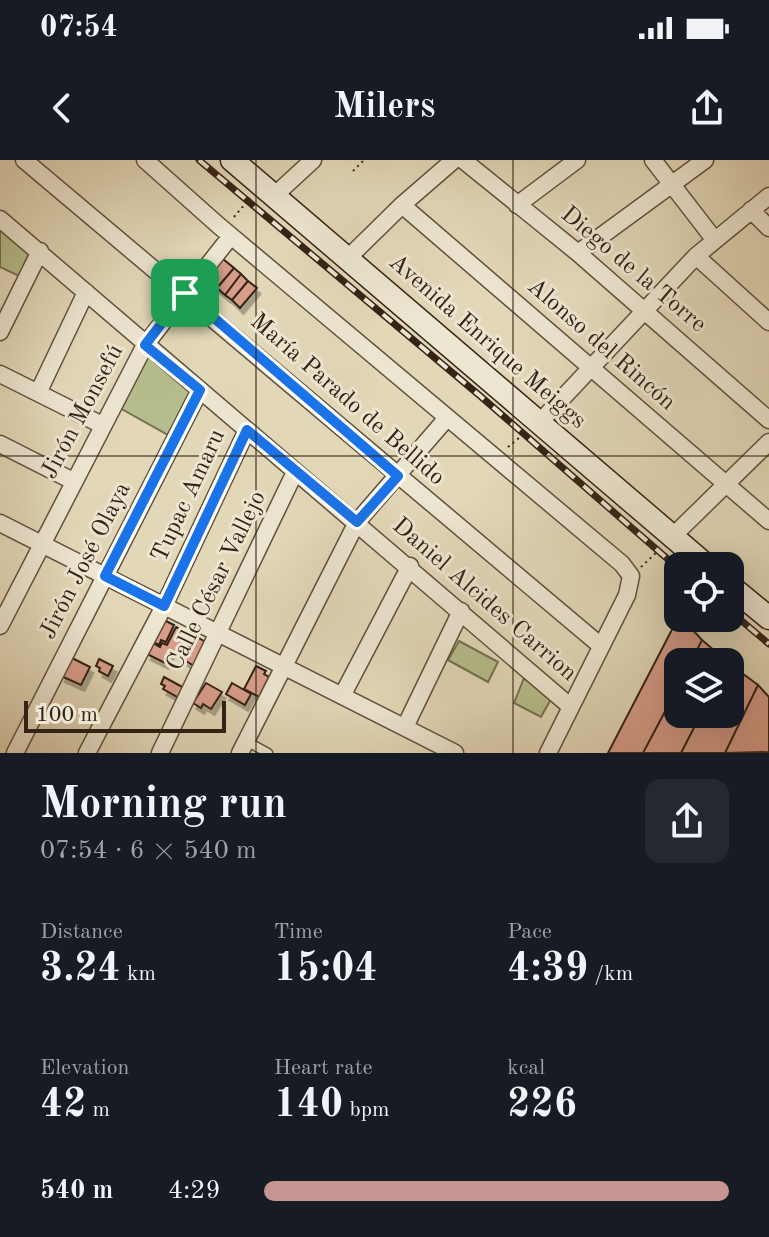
<!DOCTYPE html>
<meta charset="utf-8">
<style>
:root{--surface:#171b24;--page:#242831;--text:#f1f3f6;--muted:#9ea1a6;--accent:#c59692}
body{margin:0;font-family:"Old Standard TT",serif;background:var(--page);color:var(--text);height:100vh;display:flex;flex-direction:column;font-size:30px;white-space:nowrap}
*{box-sizing:border-box;margin:0}
p{font-size:26px;color:var(--muted)}
.icon{flex:none;width:44px;height:44px;fill:none;stroke:currentColor;stroke-width:2;stroke-linecap:round;stroke-linejoin:round}
.map{position:relative;height:593px;overflow:hidden}
.panel{display:flex;flex-direction:column;background:var(--surface);flex:1}
.panel>*{flex:none}
.buttons{position:absolute;left:664px;top:392px;display:grid;gap:16px}
.buttons a{display:grid;place-items:center;width:80px;height:80px;border-radius:16px;background:var(--surface);box-shadow:0 8px 32px #0002;font-size:40px}
.scale{position:absolute;left:24px;bottom:20px;width:202px;box-sizing:border-box;padding-left:8px;border:4px solid #352316;border-top:0;font-size:22px;line-height:28px;white-space:nowrap;color:#352316;-webkit-text-stroke:6px #ece5d0;paint-order:stroke}
.pin{position:absolute;display:grid;place-items:center;width:68px;height:68px;color:#fff;margin:-34px;border-radius:16px;box-shadow:0 4px 12px #0006}
.round{display:grid;place-items:center;flex:none;width:84px;height:84px;border-radius:16px;background:var(--page)}
.overview{display:flex;align-items:center;justify-content:space-between;height:136px;padding:0 40px}
h1{font-size:44px;font-weight:700;line-height:60px}
.stats{display:grid;grid-template-columns:repeat(3,1fr);gap:12px;height:136px;padding:8px 40px}
.stats div{display:grid;align-content:center}
.stats b{font-size:40px;font-weight:700}
.stats small{font-size:22px;font-weight:400}
.stats p{font-size:22px}
ul{padding:0 40px;list-style:none;font-size:26px}
li{display:grid;grid-template-columns:128px 96px 1fr;align-items:center;height:60px}
li i{height:20px;border-radius:10px;background:var(--accent)}
.status{display:flex;justify-content:space-between;align-items:center;height:56px;padding:0 40px;background:var(--surface);direction:ltr}
.status svg{height:22px;fill:currentColor}
header{display:flex;justify-content:space-between;align-items:center;height:104px;padding:0 40px;background:var(--surface);font-size:36px;font-weight:700}
.map>svg:first-child{display:block}
</style>
<div class="status"><b>07:54</b><svg viewBox="0 0 49 12"><path d="M0 12V9h3v3zM5 12V6h3v6zM10 12V3h3v9zM15 12V0h3v12zM26 1h20v11H26zM47 4h2v5h-2z"/></svg></div>
<header><svg class="icon" aria-label="back" viewBox="0 0 24 24"><path d="M15 5l-7 7 7 7"/></svg>Milers<svg class="icon" aria-label="share" viewBox="0 0 24 24"><path d="M12 15V3M7 8l5-5 5 5M5 13v7h14v-7"/></svg></header>
<div class="map">
<svg width="769" height="593" viewBox="0 0 769 593">
<defs>
<filter id="shadow"><feDropShadow dx="3.5" dy="6" stdDeviation="0" flood-color="#0004"/></filter>
</defs>
<rect width="100%" height="100%" fill="#e2d7b7"/>
<filter id="stains"><feTurbulence type="fractalNoise" baseFrequency=".0025" numOctaves="4"/><feColorMatrix values="0 0 0 0 .2 0 0 0 0 .09 0 0 0 0 .02 0 0 0 .5 -.17"/></filter>
<radialGradient id="worn" r=".72"><stop offset=".6" stop-color="#630" stop-opacity="0"/><stop offset="1" stop-color="#630" stop-opacity=".3"/></radialGradient>
<!-- green -->
<path fill="#b6bd8c" stroke="#767051" stroke-width="2" d="M0,67l31,26 -12,23 -19,-9z
M148,196l44,36 -22,44 -52,-29z
M459,481l39,21 -10,20 -40,-22z
M524,518l27,21 -10,18 -27,-14z"/>
<!-- building -->
<path fill="#d79d89" stroke="#352316" stroke-width="2" filter="url(#shadow)" d="M223,99l11,9 -17,20 -14,-12 13,-15z
M234,108l7,6 -16,21 -8,-7z
M241,114l7,7 -16,19 -7,-5z
M248,121l9,7 -17,20 -8,-8z
M678,458h4l20,22 -11,22h-13v25l-35,66h-35z
M164,460l10,5 -8,17 -5,-2 -2,5 -6,-3z
M176,467l11,6 -11,20 -5,-2 -6,12 -18,-9 6,-11 7,4 2,-4 5,2z
M197,477l12,7 -13,23 -12,-7z
M702,480l26,22h-37z
M70,497l20,10 -9,18 -20,-9z
M99,499l14,7 -5,10 -9,-5 1,-3 -4,-2z
M730,504l28,21 -33,68h-44l20,-39h29z
M256,506l10,5 -2,3 5,3 -10,20 -15,-8z
M164,517l22,12 -5,10 -18,-10 2,-3 -4,-2z
M206,523l16,9 -11,17 -8,-5 -2,4 -8,-5z
M232,523l19,11 -6,11 -19,-11z
M758,525l11,12v55l-44,1z
M678,527v27h23l-20,39h-38z"/>
<g fill="none" stroke-linecap="round" stroke-linejoin="round">
<!-- lane casing -->
<g stroke="#60503e" stroke-width="11">
<path id="lane" d="M246,581l22,12"/>
</g>
<!-- street casing -->
<g stroke="#60503e" stroke-width="19">
<path id="street" d="M24,0l577,486
M145,0l73,65 404,339 9,12 -4,19 -79,158
M463,0l115,93 191,167
M653,0l61,79
M274,36l39,-36
M402,45l367,316
M517,45l60,-45
M751,50l18,18
M0,59l571,488
M578,93l127,-93
M696,96l73,66
M348,98l54,-53 52,-45
M0,172l40,-81
M0,214l102,51
M38,233l48,-101
M540,262l156,-166 73,-60
M0,284l73,37
M0,363l455,230
M672,377l97,-95
M0,466l145,-281 86,-109
M342,536l68,-130
M405,567l56,-116
M15,593l185,-363
M87,593l77,-147 83,-176
M160,593l135,-281
M240,593l117,-231 90,-104"/>
</g>
<!-- secondary casing -->
<g stroke="#352316" stroke-width="25">
<path id="secondary" d="M232,0l475,406
M730,426l39,32"/>
</g>
<!-- path -->
<path stroke="#352316" stroke-width="2" stroke-dasharray="2 4" stroke-linecap="butt" d="M353,11l11,-11
M234,57l16,-19
M508,287l17,-14
M641,407l19,-18"/>
<!-- lane -->
<use href="#lane" stroke="#ece5d0" stroke-width="8"/>
<!-- street -->
<use href="#street" stroke="#ece5d0" stroke-width="16"/>
<!-- secondary -->
<use href="#secondary" stroke="#ece5d0" stroke-width="22"/>
<!-- rail casing -->
<g stroke="#352316" stroke-width="7">
<path id="rail" d="M199,0l280,235 199,173
M730,451l39,33"/>
</g>
<!-- rail -->
<use href="#rail" stroke="#ece5d0" stroke-width="4" stroke-dasharray="12" stroke-linecap="butt"/>
</g>
<g fill="none" stroke-linecap="round" stroke-linejoin="round">
<!-- route casing -->
<g stroke="#fff" stroke-width="16">
<path id="route" d="M185,133l213,183 -41,46 -110,-92 -83,176 -59,-30 95,-186 -55,-45z"/>
</g>
<!-- route -->
<use href="#route" stroke="#1a73e8" stroke-width="10"/>
</g>
<!-- grid -->
<path fill="none" stroke="#352316" stroke-width="2" stroke-opacity="0.55" d="M256,0v593M513,0v593M0,296h769"/>
<g text-anchor="middle" dominant-baseline="central" stroke-width="6" stroke-linejoin="round" paint-order="stroke">
<!-- street labels -->
<g font-size="24" fill="#352316" stroke="#ece5d0">
<text transform="translate(633 110) rotate(40)">Diego de la Torre</text>
<text transform="translate(487 182) rotate(41)">Avenida Enrique Meiggs</text>
<text transform="translate(601 185) rotate(41)">Alonso del Rincón</text>
<text transform="translate(347 240) rotate(41)">María Parado de Bellido</text>
<text transform="translate(83 252) rotate(-62)">Jirón Monsefú</text>
<text transform="translate(189 336) rotate(-65)">Tupac Amaru</text>
<text transform="translate(86 401) rotate(-63)">Jirón José Olaya</text>
<text transform="translate(217 421) rotate(-64)">Calle César Vallejo</text>
<text transform="translate(484 440) rotate(41)">Daniel Alcides Carrion</text>
</g>
</g>
<rect width="100%" height="100%" filter="url(#stains)"/>
<rect width="100%" height="100%" fill="url(#worn)"/>
</svg>
<div class="buttons">
<a><svg class="icon" aria-label="locate" viewBox="0 0 24 24"><circle cx="12" cy="12" r="6"/><path d="M12 2v4M12 18v4M2 12h4M18 12h4"/></svg></a>
<a><svg class="icon" aria-label="layers" viewBox="0 0 24 24"><path d="M12 4l9 5-9 5-9-5zM3 14l9 5 9-5"/></svg></a>
</div>
<div class="scale">100 m</div>
<div class="pin" style="left:185px;top:133px;background:#1e9e55"><svg class="icon" aria-label="arrive" viewBox="0 0 24 24"><path d="M6 21V4h12l-3 4 3 4H6"/></svg></div>
</div>
<section class="panel">
<div class="overview"><div><h1>Morning run</h1><p>07:54 · 6 × 540 m</p></div><a class="round"><svg class="icon" aria-label="share" viewBox="0 0 24 24"><path d="M12 15V3M7 8l5-5 5 5M5 13v7h14v-7"/></svg></a></div>
<div class="stats">
<div><p>Distance</p><b>3.24<small> km</small></b></div>
<div><p>Time</p><b>15:04</b></div>
<div><p>Pace</p><b>4:39<small> /km</small></b></div>
</div>
<div class="stats">
<div><p>Elevation</p><b>42<small> m</small></b></div>
<div><p>Heart rate</p><b>140<small> bpm</small></b></div>
<div><p>kcal</p><b>226</b></div>
</div>
<ul>
<li><b>540 m</b>4:29<i style="width:100%"></i></li>
</ul>
</section>
